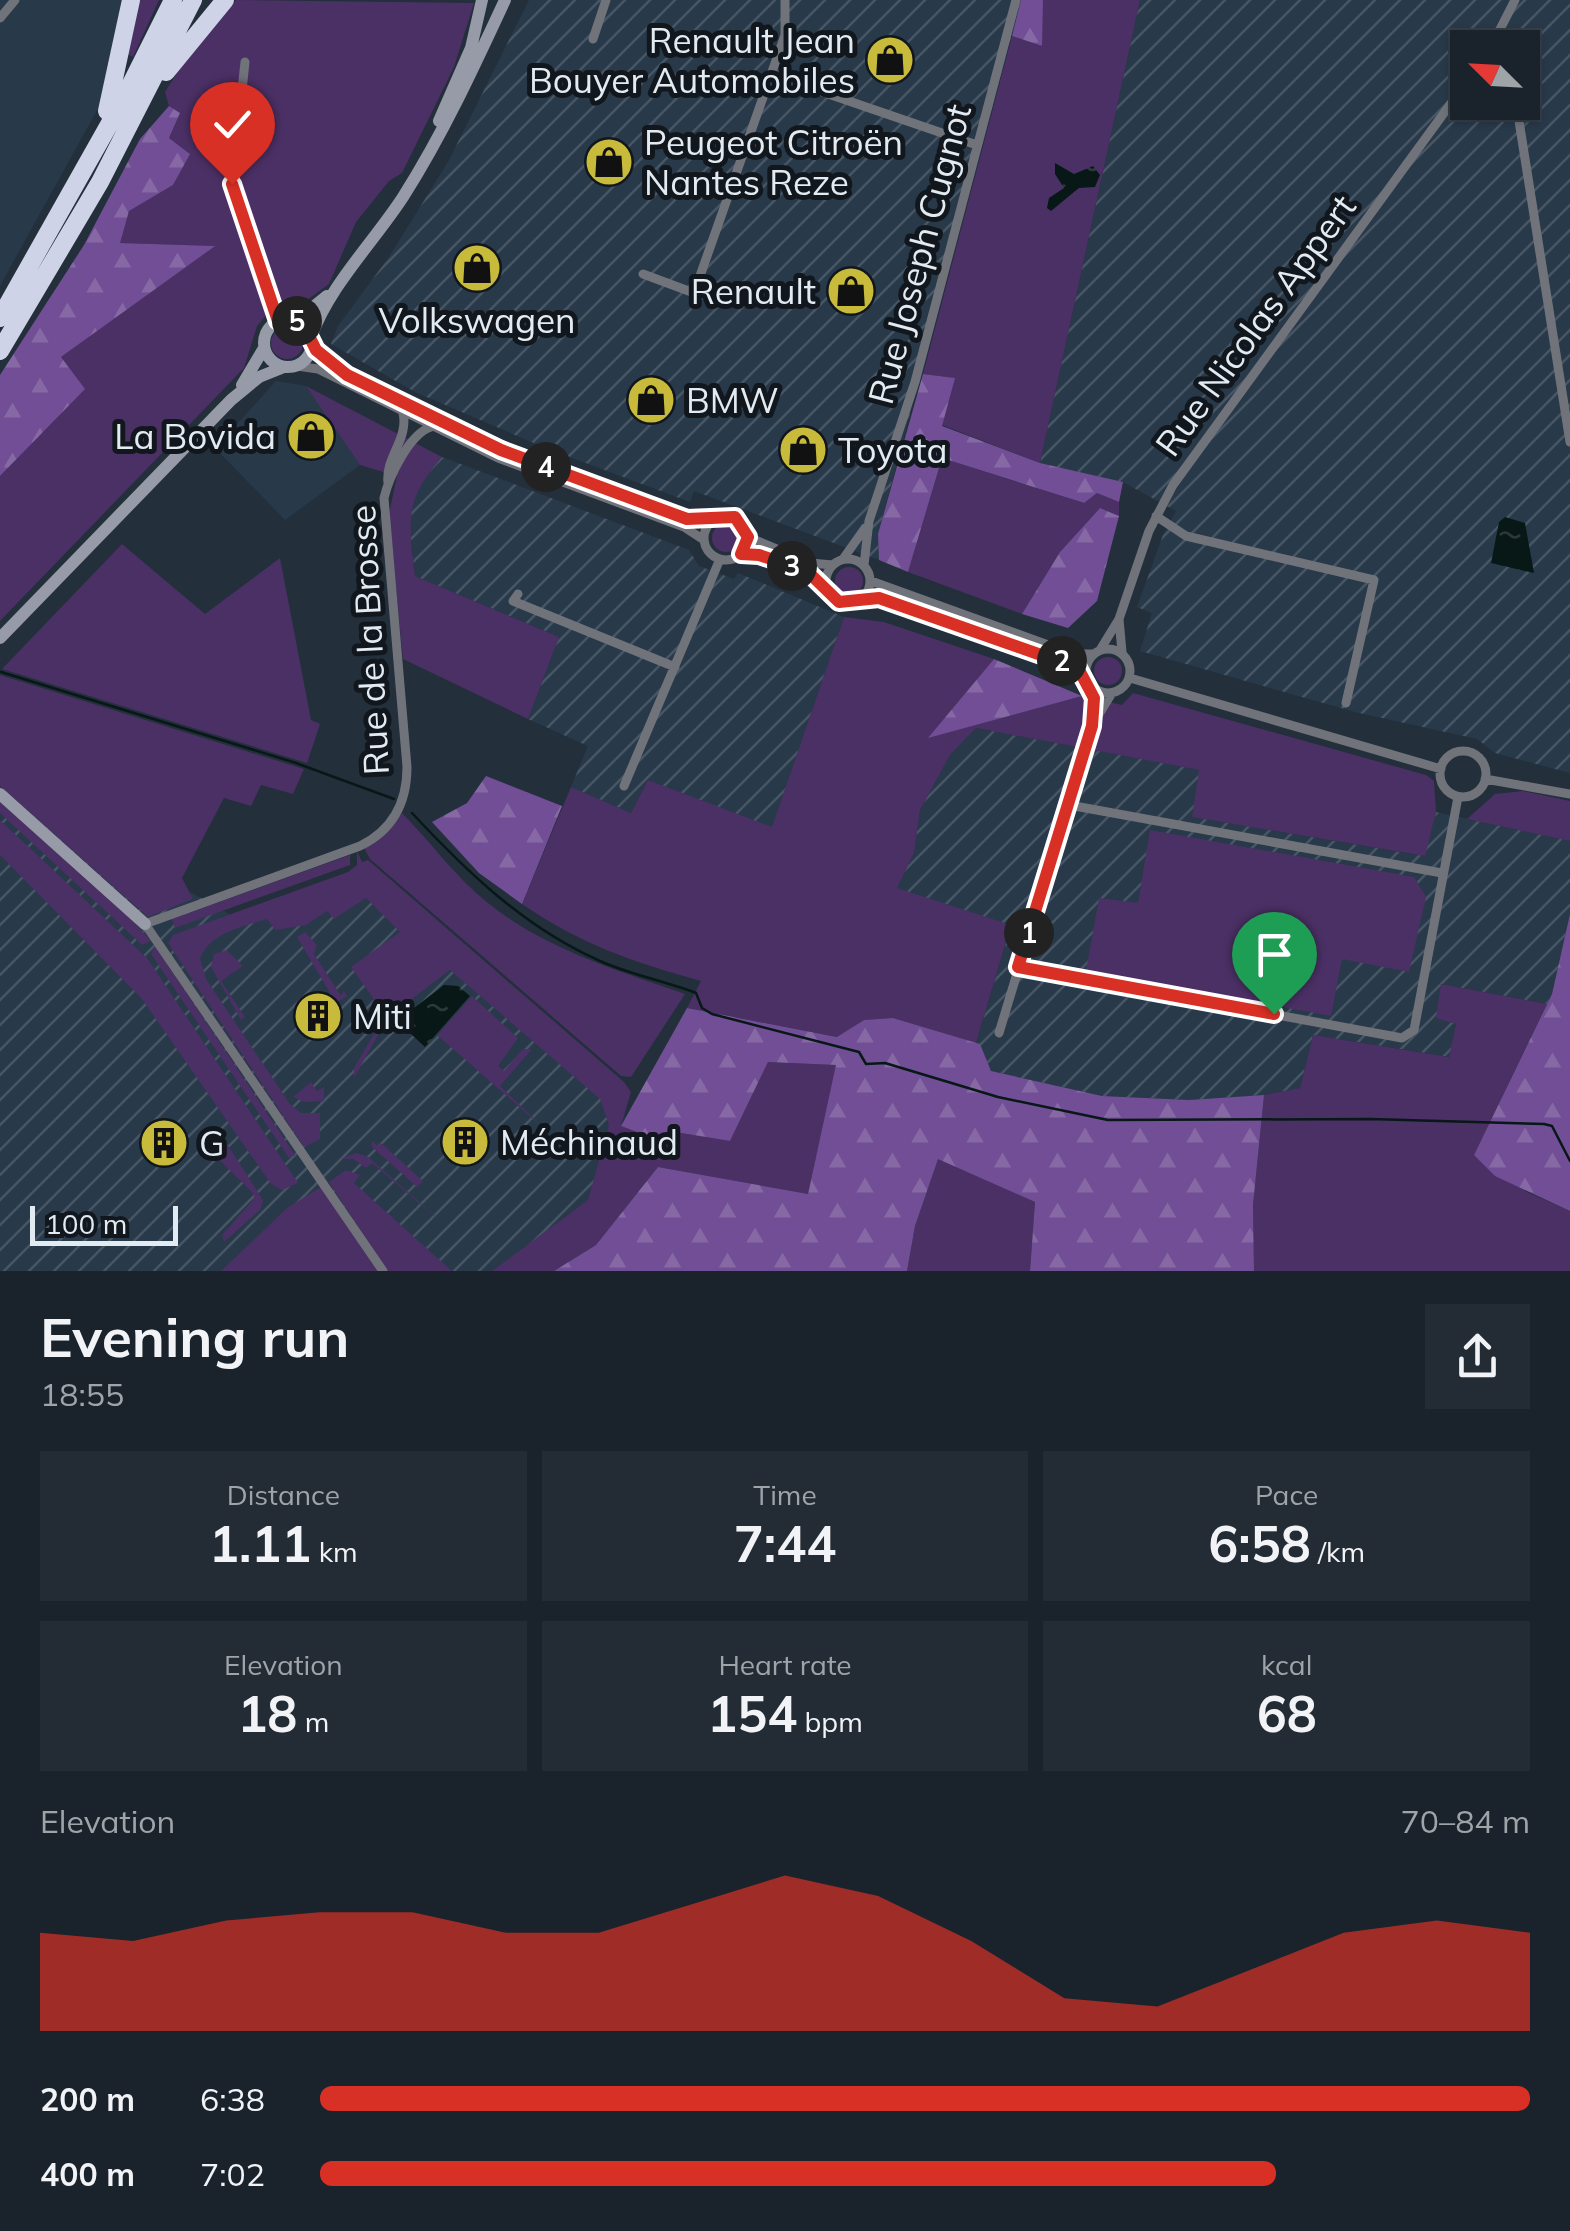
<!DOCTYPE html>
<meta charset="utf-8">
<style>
:root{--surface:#1a232c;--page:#232b34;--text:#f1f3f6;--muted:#9fa4a9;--line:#384048;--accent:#d93025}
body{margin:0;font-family:Mulish,sans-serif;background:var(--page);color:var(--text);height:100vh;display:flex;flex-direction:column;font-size:38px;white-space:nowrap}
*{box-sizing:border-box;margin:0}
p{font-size:32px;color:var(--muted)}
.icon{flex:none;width:55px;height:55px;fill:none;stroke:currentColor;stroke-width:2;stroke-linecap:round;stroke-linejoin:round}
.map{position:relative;height:1271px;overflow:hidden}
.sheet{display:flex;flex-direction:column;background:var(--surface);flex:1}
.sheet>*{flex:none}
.needle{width:65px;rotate:294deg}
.tools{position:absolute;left:1450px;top:30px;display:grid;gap:20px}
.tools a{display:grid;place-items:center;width:90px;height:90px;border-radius:0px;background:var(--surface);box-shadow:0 2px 8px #0004,0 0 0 2px var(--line);font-size:50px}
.scale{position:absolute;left:30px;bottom:25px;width:148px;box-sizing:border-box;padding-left:10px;border:5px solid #e2eaf2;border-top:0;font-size:28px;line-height:35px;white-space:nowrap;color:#e2eaf2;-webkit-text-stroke:8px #11171c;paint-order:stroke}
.pin{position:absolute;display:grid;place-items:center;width:85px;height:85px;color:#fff;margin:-102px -42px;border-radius:50% 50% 50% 0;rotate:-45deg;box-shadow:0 0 10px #0007}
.pin .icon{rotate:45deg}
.km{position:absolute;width:50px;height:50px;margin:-25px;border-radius:50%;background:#222;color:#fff;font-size:28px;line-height:50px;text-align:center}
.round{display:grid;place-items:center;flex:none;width:105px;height:105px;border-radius:0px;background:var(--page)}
.headline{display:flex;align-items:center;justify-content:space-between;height:170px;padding:0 40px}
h1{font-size:55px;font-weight:700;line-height:75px}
.metrics{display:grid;grid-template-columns:repeat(3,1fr);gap:15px;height:170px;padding:10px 40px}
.metrics div{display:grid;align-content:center;border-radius:0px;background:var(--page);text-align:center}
.metrics b{font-size:50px;font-weight:700}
.metrics small{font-size:28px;font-weight:400}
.metrics p{font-size:28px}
.chart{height:280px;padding:20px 40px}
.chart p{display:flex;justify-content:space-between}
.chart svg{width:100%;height:180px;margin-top:10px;fill:var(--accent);opacity:.7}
ul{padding:0 40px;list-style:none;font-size:32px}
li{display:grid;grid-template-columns:160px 120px 1fr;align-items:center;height:75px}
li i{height:25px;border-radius:12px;background:var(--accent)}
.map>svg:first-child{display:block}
</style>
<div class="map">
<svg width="1570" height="1271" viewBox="0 0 1570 1271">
<defs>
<pattern id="industrial-furrows" width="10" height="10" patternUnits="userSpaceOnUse" patternTransform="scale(2.5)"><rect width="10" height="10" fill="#28394a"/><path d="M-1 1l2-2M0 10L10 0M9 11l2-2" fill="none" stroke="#475665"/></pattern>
<pattern id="forest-firs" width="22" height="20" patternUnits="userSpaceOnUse" patternTransform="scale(2.5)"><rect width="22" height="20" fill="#714e95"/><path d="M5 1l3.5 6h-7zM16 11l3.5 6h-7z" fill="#8568a4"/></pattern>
<pattern id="water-ripples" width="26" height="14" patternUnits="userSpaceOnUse" patternTransform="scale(2.5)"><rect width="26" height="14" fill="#071817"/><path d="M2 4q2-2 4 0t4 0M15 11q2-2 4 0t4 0" fill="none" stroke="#2b3a39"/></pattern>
</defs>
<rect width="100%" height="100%" fill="#232f3b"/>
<!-- built -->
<path fill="#28394a" d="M0,0h121l-11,78 -10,27 -100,181z
M276,381l30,5 8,8 46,71 -75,55 -70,-72z"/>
<!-- industrial -->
<path fill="url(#industrial-furrows)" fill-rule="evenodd" d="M529,0h492l-143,534 1,26 -185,-69 -4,11 -147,-55 -128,-55 -84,-48 7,-18 51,-69 59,-95z
M1140,0h430v773l-75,-20 -18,-14 -122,-27 -215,-61 12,-38 -15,-6 26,-72 13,-24 -53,-29 -83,-19zM1468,48h54v54h-54z
M442,457l247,93 10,16 35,13 4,-6 106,44 -72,211 -124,-48 -17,33 -60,-26 17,-41 -60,-27 31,-82 -144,-61 -7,-66 13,-29z
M976,728l224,42 -7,47 231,39 12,-44 134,29v73l-18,80 -5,10 -106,-20 15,40 -6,33 -137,-22 -13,53 -36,7 -75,5 -87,-4 -111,-25 -15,-28 35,-117 -115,-37 18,-36 6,-43 30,-55z
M0,786l242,135 114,-39 269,232 -31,89 -95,68h-47l-6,-5 -5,5h-441z"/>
<!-- grass -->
<path fill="#4b3065" d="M136,0h23l-26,57 -7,-4z
M236,0l238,3 -20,64 -52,106 -13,8 -33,41 -27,62 -26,19 -35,10 -11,13 -13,42 -244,253v-145l84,-87 -23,-32 152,-111 -94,-3 10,-32 44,-26 16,-32 -20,-15 11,-25 -11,-7 -4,-14 17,-27z
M1042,0h98l-100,463 -98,-38 12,-47 -31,-4 89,-338 30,10z
M271 343a16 16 0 1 1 32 0a16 16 0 1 1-32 0Z
M306,386l136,71c-39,45 -33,63 -27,119l144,61 -31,82 -125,-60 -14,-145 8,-38 -37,-11z
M942,458l141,45 14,-10 22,9v14l-19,-8 -40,44 -38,62 -114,-42z
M712 538a14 14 0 1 1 28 0a14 14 0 1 1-28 0Z
M122,544l83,70 75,-56 31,162 9,4 -13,39 -305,-94z
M835 581a14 14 0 1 1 28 0a14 14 0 1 1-28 0Z
M844,617l40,5 110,37 -64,78 152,-41 40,9 11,-12 293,82 8,6 2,31 -11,44 -233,-39 7,-47 -223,-42 -26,27 -30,55 -6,43 -17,35 114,37 -35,118 -83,-25 -29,2 -26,17 -151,-29 14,-27c-66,-18 -123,-38 -179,-77l49,-117 60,26 17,-33 124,47z
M1094 671a14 14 0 1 1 28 0a14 14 0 1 1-28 0Z
M0,675l304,94 -11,25 -32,-9 -10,21 -27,-8 -42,80 11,21 -45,18 -148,-131z
M1523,791l47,10v40l-103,-22 28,-25z
M0,801l135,122 16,18 -9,4 -142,-132z
M402,813c29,29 53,64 86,90 55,45 130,68 197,91l-54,83 -10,-1 -251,-217 -6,-11 23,-16z
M0,820l147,138 151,225 -16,7 -11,-6 -129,-185 -142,-144z
M1150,830l264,47 12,20 -17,75 -67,-13 -11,57 -245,-45 13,-73 39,5z
M357,851l5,11 6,-2 256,222 7,10 -10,34 32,12 16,-7 61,10 38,-79 69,3 -29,129 -150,-27 -62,78 -42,26h-62l96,-71 21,-75 -9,-26 -150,-129 -62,47 -34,61v-10l31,-53 -34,-48 49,-35 -34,-34 -32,21 -7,-8 -21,14 -31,5 -8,-11c-25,8 -55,13 -67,39l6,21 84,125 11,9h19v26l-16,8 -136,-204 5,-8 175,-63 9,-7z
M350,855v10l-175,63 -3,-9z
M305,932l12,13 -3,9 27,42 3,-5 3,5 -11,7 -39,-66z
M155,946l140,209 -6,3 -138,-204z
M227,950l16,16 -22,15 24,36 -4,3 -30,-53 3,-13z
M1441,984l106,20 -73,151 53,37 43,19v60h-316l-1,-66 11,-110 36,-7 13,-53 136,22 7,-33 -20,-6z
M472,996l46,42 -20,28 6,5 19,-22h9l-32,37 48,46 -111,-97z
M311,1082l6,9 7,-4v14l-20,1 -11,-5z
M212,1128l8,5 43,67 -3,10 -36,32 -2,-7 32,-36v-5l-57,-56z
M372,1141l6,5 3,-3 42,38 -6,6 -45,-40z
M356,1153l12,4 82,72 -78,-66 -6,5 -13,-9h-12z
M938,1158l97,44 -5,69h-123l8,-45z
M346,1170l14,5 -6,8 98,88h-65l-58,-89z
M321,1187l57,84h-157l66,-63z"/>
<!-- forest -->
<path fill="url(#forest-firs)" d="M1021,0h22l-1,46 -30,-10z
M169,106l11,7 -11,25 21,16 -17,31 -44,26 -9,32 95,3 -154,111 24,32 -85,87v-101l84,-130 56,-106z
M923,374l32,4 -13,48 98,37 83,19 -4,20 -22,-9 -13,10 -142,-45 -34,114 -29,-12 -1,-26z
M1100,508l19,8 -22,85 -29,27 -46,-14 38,-62z
M994,659l88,37 -154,42z
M486,776l76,30 -40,98 -43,-31 -47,-51 35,-19z
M1570,914v297l-75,-35 -21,-21 78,-161z
M687,1008l150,29 27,-17 29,-2 87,26 11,27 111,25 87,4 75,-5 -11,110 1,66h-224l5,-69 -97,-43 -23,67 -8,45h-353l42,-26 62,-78 150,27 28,-129 -68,-3 -38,79 -61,-10 -16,7 -32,-12z"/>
<!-- water -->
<path fill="url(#water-ripples)" d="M1055,163l19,11 19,-8 7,9 -5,12 -16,1 -28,23 -4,-3 2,-10 15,-10 -9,-14z
M1505,517l20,6 9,50 -43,-10 8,-41z
M444,985l14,1 12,10 -45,51 -28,-26z"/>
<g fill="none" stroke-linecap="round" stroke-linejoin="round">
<!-- stream -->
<path stroke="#071817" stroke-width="2.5" d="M1,672l295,91 98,36
M412,813c55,59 113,115 188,148 31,14 65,20 96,32l6,15 10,6 147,38 7,12 19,-1 113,34 110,23 262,-1 174,5 8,2 18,35"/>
<!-- street -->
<path stroke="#71737b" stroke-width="9" d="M0,18l15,-18
M593,39l13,-39
M1492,45l23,-45
M1475,48l8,-5 10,3
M245,62l-13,122 45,137
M773,75l201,69
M1516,102l54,340
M643,274l51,19 91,-258v-35
M312,345l35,30 154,75 186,69 24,2
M297,366l21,3 180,89 186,69 20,13
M388,483c-3,-26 21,-44 15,-70
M704 538a22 22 0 1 1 44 0a22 22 0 1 1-44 0Z
M1156,516l30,20 188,44 -28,123
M748,537l62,26 23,2
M741,554c28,1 65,11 84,31
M826 581a22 22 0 1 1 44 0a22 22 0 1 1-44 0Z
M843,559l22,-31
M864,565l5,-44 46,-139 101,-382
M871,581l202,73h20
M518,594l-5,7 162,66
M864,598h15l190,66 18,15
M1119,619l30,-88 24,-46 295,-405
M1086 671a22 22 0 1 1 44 0a22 22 0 1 1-44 0Z
M1100,650l19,-31 3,33
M1130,678l311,91
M1093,724l19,-31
M1440 774a23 23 0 1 1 46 0a23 23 0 1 1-46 0Z
M1485,779l85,15
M624,786l96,-227
M1069,805l373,68
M1018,967l384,71 12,-8 44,-233
M999,1033l93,-307 -1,-41
M383,1271l-238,-347 215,-78c33,-16 47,-44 47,-79l-23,-269c5,-21 25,-64 47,-71"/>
<!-- secondary -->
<path stroke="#979aa7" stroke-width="12" d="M439,121l32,-73 11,-48
M264 343a24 24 0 1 1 48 0a24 24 0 1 1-48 0Z
M296,321l31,-25
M311,337c19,-52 62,-94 92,-140 40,-63 71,-130 102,-197
M242,385l22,-37
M0,638l231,-238 28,-23 25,-10
M0,794l145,130"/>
<!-- highway -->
<path stroke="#cfd3e7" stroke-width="18" d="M166,72l59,-72
M107,111l24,-111
M0,318l123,-218 50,-100
M0,351l100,-169 93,-182"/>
</g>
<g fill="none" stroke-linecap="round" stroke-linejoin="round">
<!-- route casing -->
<g stroke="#fff" stroke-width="20">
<path id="route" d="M232,184l46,137 12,-2 13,5 13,26 31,25 154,75 186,69 48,-2 13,20 -7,17 18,1 48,16 32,31 40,-4 199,70 16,30 -2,28 -74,241 256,47"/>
</g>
<!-- route -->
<use href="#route" stroke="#d93025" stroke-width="12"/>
</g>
<!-- icons -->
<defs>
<g id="shop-disc" transform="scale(2.5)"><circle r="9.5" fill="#c8bb3b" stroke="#11171c"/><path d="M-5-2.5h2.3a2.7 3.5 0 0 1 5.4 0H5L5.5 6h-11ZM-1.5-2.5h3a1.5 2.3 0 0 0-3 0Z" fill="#111"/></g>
<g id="building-disc" transform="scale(2.5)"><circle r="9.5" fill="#c8bb3b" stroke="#11171c"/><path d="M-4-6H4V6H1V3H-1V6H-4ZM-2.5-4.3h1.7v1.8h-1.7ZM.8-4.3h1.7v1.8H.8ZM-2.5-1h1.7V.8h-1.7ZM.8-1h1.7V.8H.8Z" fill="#111"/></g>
</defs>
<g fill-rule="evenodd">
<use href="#shop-disc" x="890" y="60"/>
<use href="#shop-disc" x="609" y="162"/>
<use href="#shop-disc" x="477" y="268"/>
<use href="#shop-disc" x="851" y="291"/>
<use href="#shop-disc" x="651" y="400"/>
<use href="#shop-disc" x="311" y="436"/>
<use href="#shop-disc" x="803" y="450"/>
<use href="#building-disc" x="318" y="1016"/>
<use href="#building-disc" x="465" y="1142"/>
<use href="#building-disc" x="164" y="1143"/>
</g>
<g text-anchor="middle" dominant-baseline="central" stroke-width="10" stroke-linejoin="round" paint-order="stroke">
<!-- poi labels -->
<g font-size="35" fill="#e2eaf2" stroke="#11171c" text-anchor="start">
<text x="855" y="40" text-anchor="end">Renault Jean<tspan x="855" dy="40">Bouyer Automobiles</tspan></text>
<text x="644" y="142">Peugeot Citroën<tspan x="644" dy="40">Nantes Reze</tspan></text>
<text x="816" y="291" text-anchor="end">Renault</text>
<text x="477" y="320" text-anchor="middle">Volkswagen</text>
<text x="686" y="400">BMW</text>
<text x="276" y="436" text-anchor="end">La Bovida</text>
<text x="838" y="450">Toyota</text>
<text x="353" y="1016">Miti</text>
<text x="500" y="1142">Méchinaud</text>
<text x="199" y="1143">G</text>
</g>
<!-- street labels -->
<g font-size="35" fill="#e2eaf2" stroke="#11171c">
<text transform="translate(919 254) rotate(-75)">Rue Joseph Cugnot</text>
<text transform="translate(1255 325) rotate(-54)">Rue Nicolas Appert</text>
<text transform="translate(369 640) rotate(-93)">Rue de la Brosse</text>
</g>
</g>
</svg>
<div class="tools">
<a><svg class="needle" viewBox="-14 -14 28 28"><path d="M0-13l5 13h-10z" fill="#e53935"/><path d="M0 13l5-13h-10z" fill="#9fa4a9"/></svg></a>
</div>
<div class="scale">100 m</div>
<div class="pin" style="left:1274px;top:1014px;background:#1e9e55"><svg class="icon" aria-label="arrive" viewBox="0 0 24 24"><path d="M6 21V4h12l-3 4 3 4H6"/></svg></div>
<div class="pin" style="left:232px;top:184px;background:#d93025"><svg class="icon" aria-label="check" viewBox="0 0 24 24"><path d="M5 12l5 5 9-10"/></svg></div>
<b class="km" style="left:1029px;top:933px">1</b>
<b class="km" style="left:1062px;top:661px">2</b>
<b class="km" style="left:792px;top:566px">3</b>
<b class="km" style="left:546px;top:467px">4</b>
<b class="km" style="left:297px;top:321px">5</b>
</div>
<section class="sheet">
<div class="headline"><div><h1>Evening run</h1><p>18:55</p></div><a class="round"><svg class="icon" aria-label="share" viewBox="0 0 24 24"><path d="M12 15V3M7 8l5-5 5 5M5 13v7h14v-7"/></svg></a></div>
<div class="metrics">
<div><p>Distance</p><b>1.11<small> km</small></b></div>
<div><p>Time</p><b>7:44</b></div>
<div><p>Pace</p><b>6:58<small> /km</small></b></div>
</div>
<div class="metrics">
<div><p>Elevation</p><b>18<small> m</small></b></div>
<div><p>Heart rate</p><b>154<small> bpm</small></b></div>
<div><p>kcal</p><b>68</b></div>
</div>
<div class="chart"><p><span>Elevation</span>70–84 m</p>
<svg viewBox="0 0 160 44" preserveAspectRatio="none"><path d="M0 44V20L10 22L20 17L30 15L40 15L50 20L60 20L70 13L80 6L90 11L100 22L110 36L120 38L130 29L140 20L150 17L160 20V44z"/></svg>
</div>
<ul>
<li><b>200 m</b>6:38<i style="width:100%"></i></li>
<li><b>400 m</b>7:02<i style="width:79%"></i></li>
</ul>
</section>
